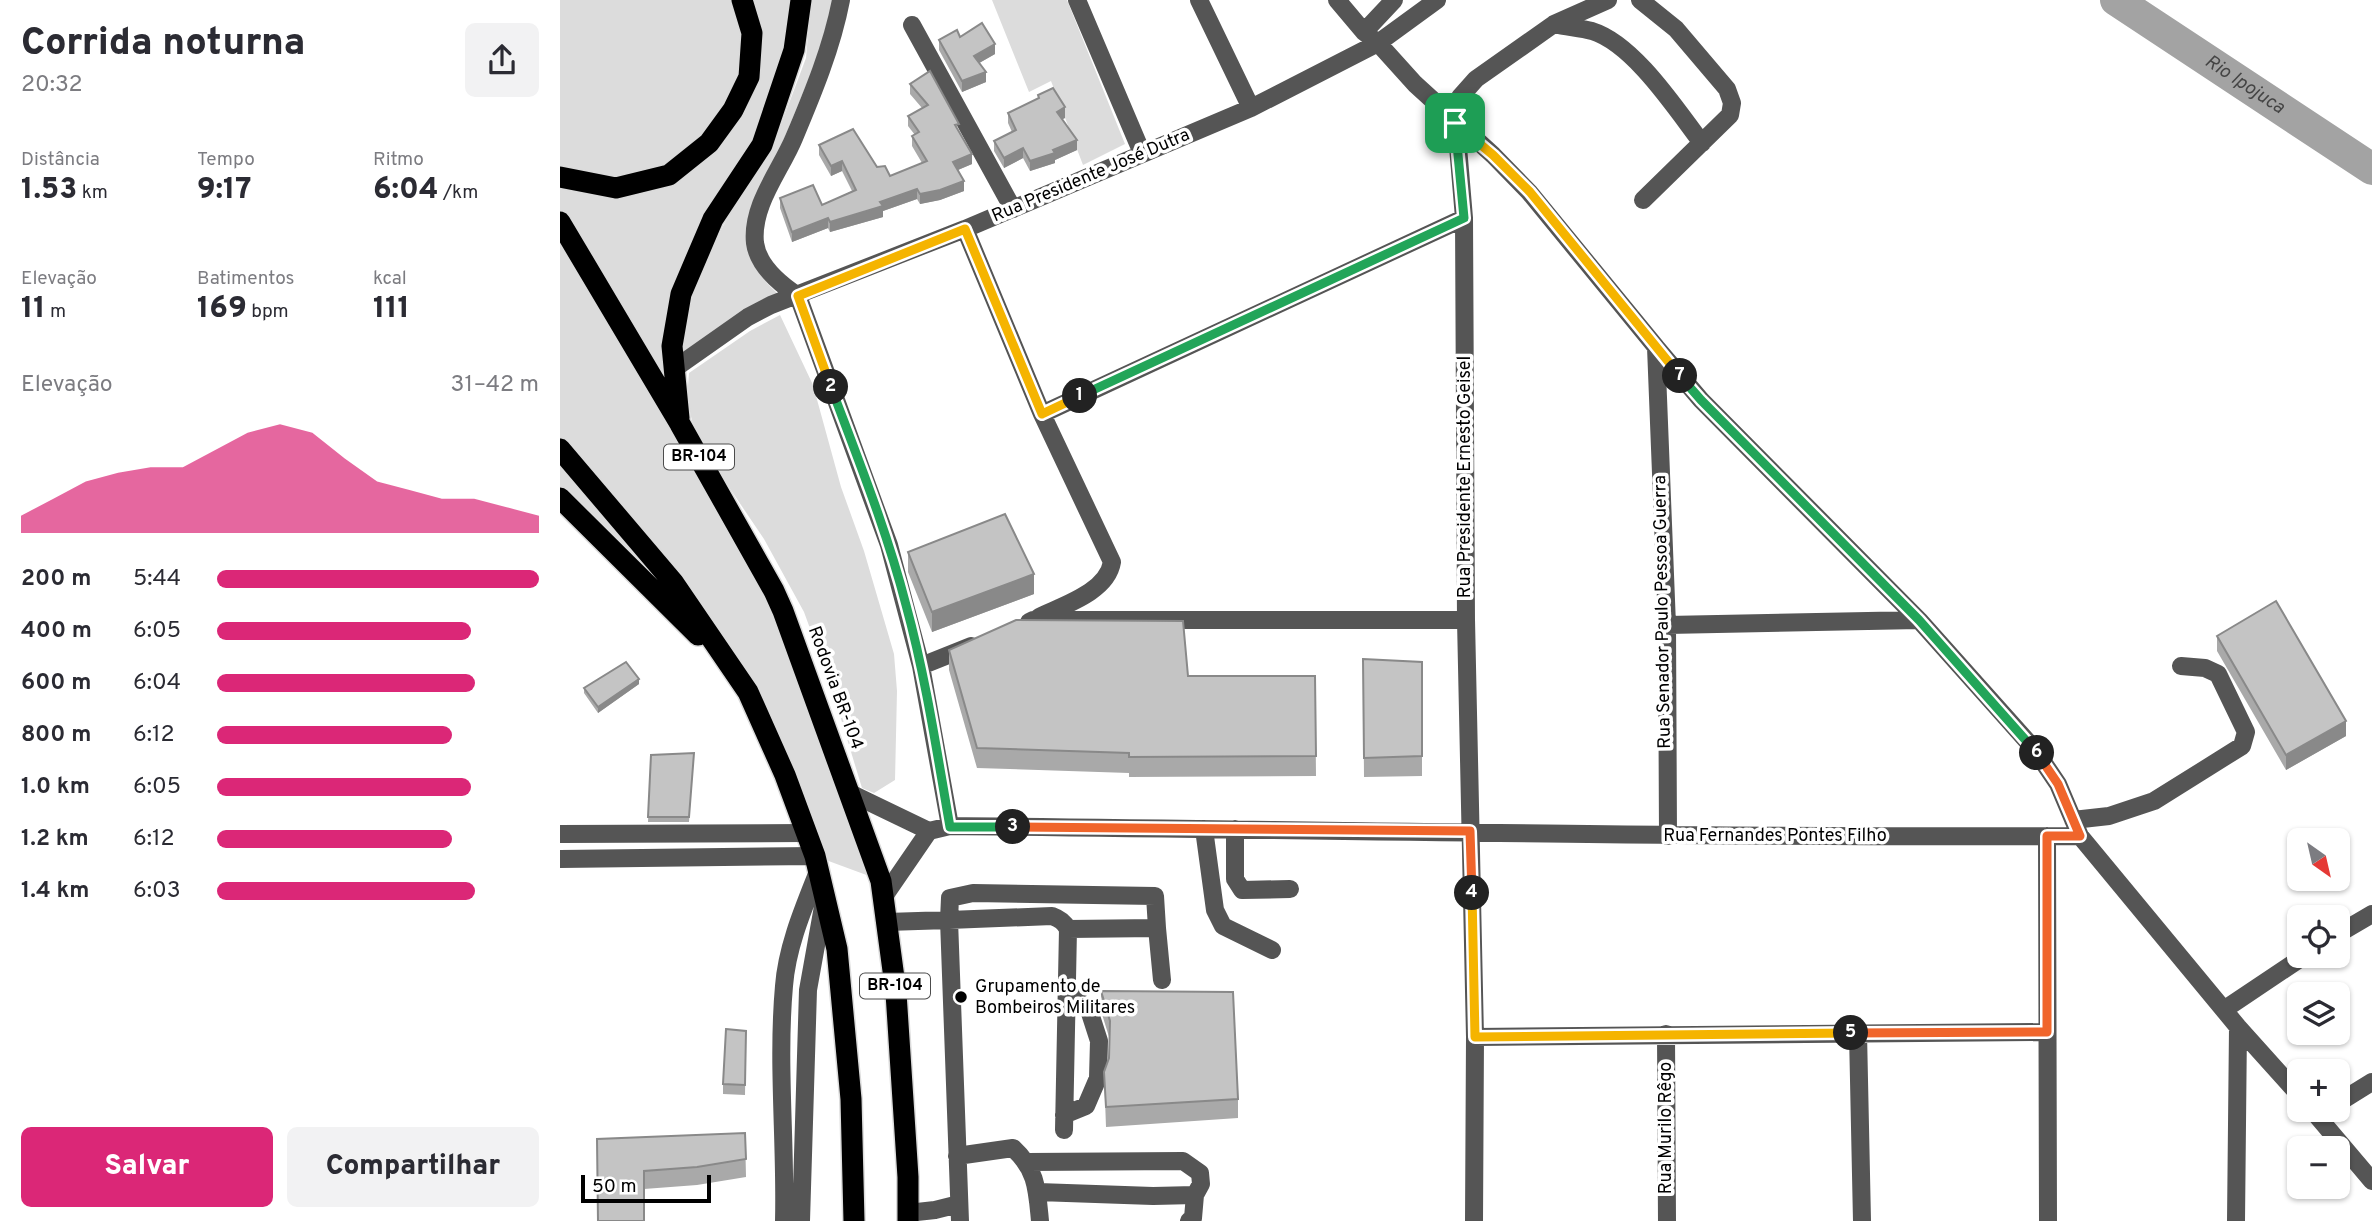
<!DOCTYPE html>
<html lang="pt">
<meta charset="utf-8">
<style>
:root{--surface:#fff;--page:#f2f2f3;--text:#2b2b33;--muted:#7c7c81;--accent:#db2777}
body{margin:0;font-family:Overpass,sans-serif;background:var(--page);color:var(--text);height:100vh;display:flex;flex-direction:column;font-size:26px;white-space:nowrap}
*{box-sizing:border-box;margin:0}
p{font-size:23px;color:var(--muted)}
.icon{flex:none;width:38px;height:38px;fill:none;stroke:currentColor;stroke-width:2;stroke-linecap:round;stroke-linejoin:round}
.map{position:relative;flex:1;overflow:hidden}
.sheet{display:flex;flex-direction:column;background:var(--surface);width:560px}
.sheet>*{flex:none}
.needle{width:46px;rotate:146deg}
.tools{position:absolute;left:1727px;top:828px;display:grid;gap:14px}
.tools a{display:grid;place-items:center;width:63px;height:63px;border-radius:10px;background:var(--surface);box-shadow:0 2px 5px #0004;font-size:35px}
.scale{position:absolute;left:21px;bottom:18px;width:130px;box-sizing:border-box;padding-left:7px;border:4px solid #000;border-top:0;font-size:19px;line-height:24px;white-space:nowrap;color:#000;-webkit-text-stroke:5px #fff;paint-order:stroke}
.pin{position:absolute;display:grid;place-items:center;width:60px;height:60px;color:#fff;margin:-30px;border-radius:14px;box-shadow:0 4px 10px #0006}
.km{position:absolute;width:35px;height:35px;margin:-18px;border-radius:50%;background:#222;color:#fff;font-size:19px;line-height:35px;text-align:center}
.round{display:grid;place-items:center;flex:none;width:74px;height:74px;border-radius:10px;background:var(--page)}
.headline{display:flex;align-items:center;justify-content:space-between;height:119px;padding:0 21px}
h1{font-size:38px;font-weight:800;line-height:52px}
.figures{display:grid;grid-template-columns:repeat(3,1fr);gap:10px;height:119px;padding:7px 21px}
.figures div{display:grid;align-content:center}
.figures b{font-size:30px;font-weight:800}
.figures small{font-size:19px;font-weight:400}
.figures p{font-size:19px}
.chart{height:196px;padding:14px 21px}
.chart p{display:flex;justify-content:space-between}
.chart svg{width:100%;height:126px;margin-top:7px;fill:var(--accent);opacity:.7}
.cta{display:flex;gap:14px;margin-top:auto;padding:14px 21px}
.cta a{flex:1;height:80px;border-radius:10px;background:var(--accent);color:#fff;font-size:28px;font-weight:800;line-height:80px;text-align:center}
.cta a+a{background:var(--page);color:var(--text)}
ul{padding:0 21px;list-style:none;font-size:23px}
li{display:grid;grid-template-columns:112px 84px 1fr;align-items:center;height:52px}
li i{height:18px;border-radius:9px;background:var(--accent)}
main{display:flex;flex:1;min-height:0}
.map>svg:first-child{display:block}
</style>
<main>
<section class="sheet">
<div class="headline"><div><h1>Corrida noturna</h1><p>20:32</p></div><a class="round"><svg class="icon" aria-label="share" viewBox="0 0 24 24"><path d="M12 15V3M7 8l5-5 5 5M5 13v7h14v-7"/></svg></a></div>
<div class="figures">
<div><p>Distância</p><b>1.53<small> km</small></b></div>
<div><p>Tempo</p><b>9:17</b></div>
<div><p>Ritmo</p><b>6:04<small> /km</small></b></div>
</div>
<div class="figures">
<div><p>Elevação</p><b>11<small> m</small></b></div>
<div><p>Batimentos</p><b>169<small> bpm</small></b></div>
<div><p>kcal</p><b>111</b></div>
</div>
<div class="chart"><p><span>Elevação</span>31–42 m</p>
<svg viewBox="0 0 160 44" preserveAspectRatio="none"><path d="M0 44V38L10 32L20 26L30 23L40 21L50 21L60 15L70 9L80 6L90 9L100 18L110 26L120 29L130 32L140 32L150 35L160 38V44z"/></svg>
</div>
<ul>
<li><b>200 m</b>5:44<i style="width:100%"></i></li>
<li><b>400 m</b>6:05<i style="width:79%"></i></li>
<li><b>600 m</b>6:04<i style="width:80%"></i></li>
<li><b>800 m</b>6:12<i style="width:73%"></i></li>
<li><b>1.0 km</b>6:05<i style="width:79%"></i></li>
<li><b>1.2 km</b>6:12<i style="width:73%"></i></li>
<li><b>1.4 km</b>6:03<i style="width:80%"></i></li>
</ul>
<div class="cta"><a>Salvar</a><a>Compartilhar</a></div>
</section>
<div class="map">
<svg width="1812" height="1221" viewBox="0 0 1812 1221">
<rect width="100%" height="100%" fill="#fff"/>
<!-- green -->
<path fill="#dcdcdc" d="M0,0h241l-39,145 -81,149 -1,128 103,189 97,269 -65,-24 -81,-185 -174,-173z
M251,0h22l-15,57 -72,173 21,53 12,12 -29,12 -68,46 11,-60 13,-35 27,-50 40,-62 33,-88z
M432,0h75l58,144 -42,21 -32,-84 -22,11z
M220,315l33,70 28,102 23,64 30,103 3,37 -2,89 -21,13 -12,-5 -31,-102 -27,-74 -40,-73 -48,-71 -24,-47 -5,-23 2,-25 61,-42z"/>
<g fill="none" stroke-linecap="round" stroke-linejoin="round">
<!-- river -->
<path stroke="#a3a3a3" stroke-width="32" id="s1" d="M1556,0l256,169"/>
<!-- highway casing -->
<g stroke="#dbdbdb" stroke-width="24">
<path id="highway" d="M0,177l56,11 53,-13 40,-32 24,-33 16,-33 3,-44 -10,-33
M0,222l120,202 94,167 9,20 98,270 15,112 12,184v44
M119,418l-7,-72 9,-52 32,-75 49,-74 32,-95 7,-50
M0,449l113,133 75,110 37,83 30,81 22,93 14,150 3,122
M0,498l138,137"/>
</g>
<!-- minor -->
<path stroke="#555" stroke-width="18" d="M517,0l65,153
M639,0l52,108
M777,0l27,32 14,11 37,41 78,71 36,37 127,155 11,278 1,211
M1080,0l36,29 51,60 5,14 -2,12 -87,85
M994,24c13,3 26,4 38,7 42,13 84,78 110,112
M352,25l101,184
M804,32l30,-32
M405,229l77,185 70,148c-5,30 -48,43 -73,55
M238,296l91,249 32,121 29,160
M238,296c-18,-12 -40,-30 -43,-53 -4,-38 26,-73 39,-105 19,-45 38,-91 47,-138
M1096,347l45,53 218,220
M114,369l74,-52 23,-12 194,-76 286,-121 127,-65 59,-43
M482,414l422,-196
M469,622l4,-2h433
M1107,625l252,-5 116,130 23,34 22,52 158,191 62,69
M361,666l50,-20
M288,792l81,39
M1513,820l36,-4 45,-15 88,-55 4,-14 -28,-58 -13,-6 -24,-2
M644,829l11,81 8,16 49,24
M675,829v50l7,11 48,-1
M369,831l21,-5c377,4 753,12 1130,10
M0,834l246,-1
M1487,836l1,385
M0,859l255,-3
M323,898l46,-67
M327,922l62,-2 1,-22 23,-5 182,3 2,32
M508,929l89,-1 5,52
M1778,934l34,-20
M1665,1009l79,-53
M1298,1033l4,188
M1106,1034l1,187
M915,1037l572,-5
M1778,1103l34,-21
M1752,1110l60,71
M504,1115l22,-9 12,-28 1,-37 -10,-31 -22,-20
M397,1156l56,-8c24,22 24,42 27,73
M468,1162l155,-1 17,12 1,11 -6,11
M478,1192l115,4 42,-1 -2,23 -4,3
M348,1213l27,-3 24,-6
M224,1221c2,-78 -7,-157 0,-235 3,-40 20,-79 35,-117
M241,1221l7,-231 16,-89
M400,1221l-11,-301 103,-4c8,3 12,6 16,13l-4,201
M914,1221l1,-184 -9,-417 -2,-402 -8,-95 4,-26 16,-18 78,-55 54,-24
M1676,1221l2,-194"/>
<!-- highway -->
<use href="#highway" stroke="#000" stroke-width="21"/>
</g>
<!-- wall -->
<path fill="#a9a9a9" d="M400,37l35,17 -16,9 7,19 -24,10 -23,-42v-10z
M350,84l49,47 13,33 -14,6 6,21 -24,9 -20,4 -3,-5 -34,12v6l-53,15 -2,-4 -36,14 -12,-34v-10l42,7 30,-14 -10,-20 -11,5 -12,-21v-10l58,22 13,9 32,-13 -10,-17v-10l3,-1 -7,-9v-10l14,-8 -12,-14z
M478,95l27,23 -3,1 15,31 -22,10v3l-25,8 -7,-13 -19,10 -10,-17v-10l18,-9 -4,-9v-10l30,-14z
M348,552l126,42 -102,38 -24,-60z
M1657,636l129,100 -60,34 -69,-119z
M389,650l239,26h127l1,100 -187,1v-4l-152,-5 -28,-98z
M803,659l59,3v114l-58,1z
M79,684l-41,29 -14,-20v-5z
M134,753l-5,69h-41l3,-67z
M541,991l137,108v19l-132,9 -2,-55 5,-14 1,-18 -9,-29z
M186,1031l-1,64 -22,-1v-10z
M185,1133l1,44 -49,8 -53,4 -47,-50z"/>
<!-- shaded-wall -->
<path fill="#898989" d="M435,44v10l-21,12v-10z
M426,72v10l-24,10v-11z
M505,107v11l-8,4v-10z
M517,140v10l-22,10v3l-25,8v-10z
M463,148v10l-19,10v-10z
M412,154v10l-19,8v-10z
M282,161v10l-11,5v-10z
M404,181v10l-24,9 -20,4v-10z
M357,189v10l-34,12v6l-53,15v-10l50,-20z
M268,218v10l-36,14v-10z
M474,574v20l-102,38v-20z
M79,679v5l-41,29v-6z
M1786,721v15l-60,34v-15z"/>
<!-- building -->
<path fill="#c4c4c4" stroke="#898989" stroke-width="2" d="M422,23l13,21 -21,12 12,16 -24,9 -23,-41 18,-10 3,7z
M370,71l29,53 -4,1 17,29 -19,8 11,19 -24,9 -20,4 -3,-5 -37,13 3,4 -53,16 -2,-4 -36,14 -12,-34 33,-13 9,20 34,-15 -14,-29 -11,5 -12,-21 34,-16 24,38 8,-1 5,10 37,-15 -15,-25 7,-4 -11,-16 20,-11 -18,-21z
M493,88l12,19 -8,5 20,28 -24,10 2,3 -25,8 -7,-13 -19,10 -10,-17 22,-11 -8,-17 31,-15 -1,-3z
M445,514l29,60 -102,38 -24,-60z
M1716,601l70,120 -60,34 -69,-119z
M456,620l167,1 5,55h127l1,80 -187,1v-4l-152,-5 -28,-98z
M803,659l59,3v94l-58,2z
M66,662l13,17 -41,28 -14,-19z
M134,753l-5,64h-41l3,-62z
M541,991l132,1 5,107 -132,8 -2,-35 5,-14 1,-37z
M166,1029l20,2 -1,54 -22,-1z
M185,1133l1,26 -49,8 -53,4v50h-46l-1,-82z"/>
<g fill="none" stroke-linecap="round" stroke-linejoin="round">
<!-- split-1 casing -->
<g stroke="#fff" stroke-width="14">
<path id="split-1" d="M520,396l384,-178 -9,-95"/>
</g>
<!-- split-2 casing -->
<g stroke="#fff" stroke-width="14">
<path id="split-2" d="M271,387l-33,-91 167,-67 77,185 38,-18"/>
</g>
<!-- split-3 casing -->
<g stroke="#fff" stroke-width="14">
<path id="split-3" d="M271,387c27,72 56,144 75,218 20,73 31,148 44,222h63"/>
</g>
<!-- split-4 casing -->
<g stroke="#fff" stroke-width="14">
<path id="split-4" d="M453,827l457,4 2,62"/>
</g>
<!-- split-5 casing -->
<g stroke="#fff" stroke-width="14">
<path id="split-5" d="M912,893l3,144 376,-4"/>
</g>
<!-- split-6 casing -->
<g stroke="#fff" stroke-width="14">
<path id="split-6" d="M1291,1033l196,-1v-196h33l-22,-52 -21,-31"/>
</g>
<!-- split-7 casing -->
<g stroke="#fff" stroke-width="14">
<path id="split-7" d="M1120,376l21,24 218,220 118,133"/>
</g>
<!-- split-8 casing -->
<g stroke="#fff" stroke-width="14">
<path id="split-8" d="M895,123l38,32 37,37 150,184"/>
</g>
<!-- split-1 -->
<use href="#split-1" stroke="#22a559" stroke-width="9"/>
<!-- split-2 -->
<use href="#split-2" stroke="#f5b400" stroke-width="9"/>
<!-- split-3 -->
<use href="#split-3" stroke="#22a559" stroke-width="9"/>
<!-- split-4 -->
<use href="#split-4" stroke="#f0652b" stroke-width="9"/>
<!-- split-5 -->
<use href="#split-5" stroke="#f5b400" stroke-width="9"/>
<!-- split-6 -->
<use href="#split-6" stroke="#f0652b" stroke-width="9"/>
<!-- split-7 -->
<use href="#split-7" stroke="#22a559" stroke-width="9"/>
<!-- split-8 -->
<use href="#split-8" stroke="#f5b400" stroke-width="9"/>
</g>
<!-- markers -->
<circle fill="#000" stroke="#fff" stroke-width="2.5" cx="401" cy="997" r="7"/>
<g text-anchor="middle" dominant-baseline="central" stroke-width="7" stroke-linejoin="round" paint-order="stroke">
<!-- shield labels -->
<g fill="#fff" stroke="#4c4c4c" stroke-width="2">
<rect x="104" y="444.5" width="70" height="25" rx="5"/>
<rect x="300" y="973.5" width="70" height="25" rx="5"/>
</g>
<g font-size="16" font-weight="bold" fill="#000">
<text x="139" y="457">BR-104</text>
<text x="335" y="986">BR-104</text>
</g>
<!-- street labels -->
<g font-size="18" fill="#000" stroke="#fff">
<text transform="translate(531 176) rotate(-23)">Rua Presidente José Dutra</text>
<text transform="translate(905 477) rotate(-90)">Rua Presidente Ernesto Geisel</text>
<text transform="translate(1103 612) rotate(-91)">Rua Senador Paulo Pessoa Guerra</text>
<text transform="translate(275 688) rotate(70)">Rodovia BR-104</text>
<text x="1215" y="836">Rua Fernandes Pontes Filho</text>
<text transform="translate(1106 1128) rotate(-90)">Rua Murilo Rêgo</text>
</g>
<!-- poi labels -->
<g font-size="18" fill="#000" stroke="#fff" text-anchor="start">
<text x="415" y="987">Grupamento de<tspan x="415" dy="21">Bombeiros Militares</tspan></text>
</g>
<!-- water labels -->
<g font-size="19" font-style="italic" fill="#444" stroke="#fff">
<text stroke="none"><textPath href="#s1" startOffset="154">Rio Ipojuca</textPath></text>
</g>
</g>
</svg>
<div class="tools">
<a><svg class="needle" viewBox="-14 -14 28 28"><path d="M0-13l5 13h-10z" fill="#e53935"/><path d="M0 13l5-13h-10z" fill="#7c7c81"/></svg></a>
<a><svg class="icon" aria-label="locate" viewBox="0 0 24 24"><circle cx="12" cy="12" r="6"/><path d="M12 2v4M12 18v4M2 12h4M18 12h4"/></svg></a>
<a><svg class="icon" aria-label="layers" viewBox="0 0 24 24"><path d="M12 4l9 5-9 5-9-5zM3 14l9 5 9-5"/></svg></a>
<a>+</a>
<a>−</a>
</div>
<div class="scale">50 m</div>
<div class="pin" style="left:895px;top:123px;background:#1e9e55"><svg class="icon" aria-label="arrive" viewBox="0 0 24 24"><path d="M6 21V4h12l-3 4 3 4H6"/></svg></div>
<b class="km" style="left:520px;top:396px">1</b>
<b class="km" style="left:271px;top:387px">2</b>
<b class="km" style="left:453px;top:827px">3</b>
<b class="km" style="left:912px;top:893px">4</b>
<b class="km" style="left:1291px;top:1033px">5</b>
<b class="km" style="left:1477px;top:753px">6</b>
<b class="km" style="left:1120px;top:376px">7</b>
</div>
</main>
